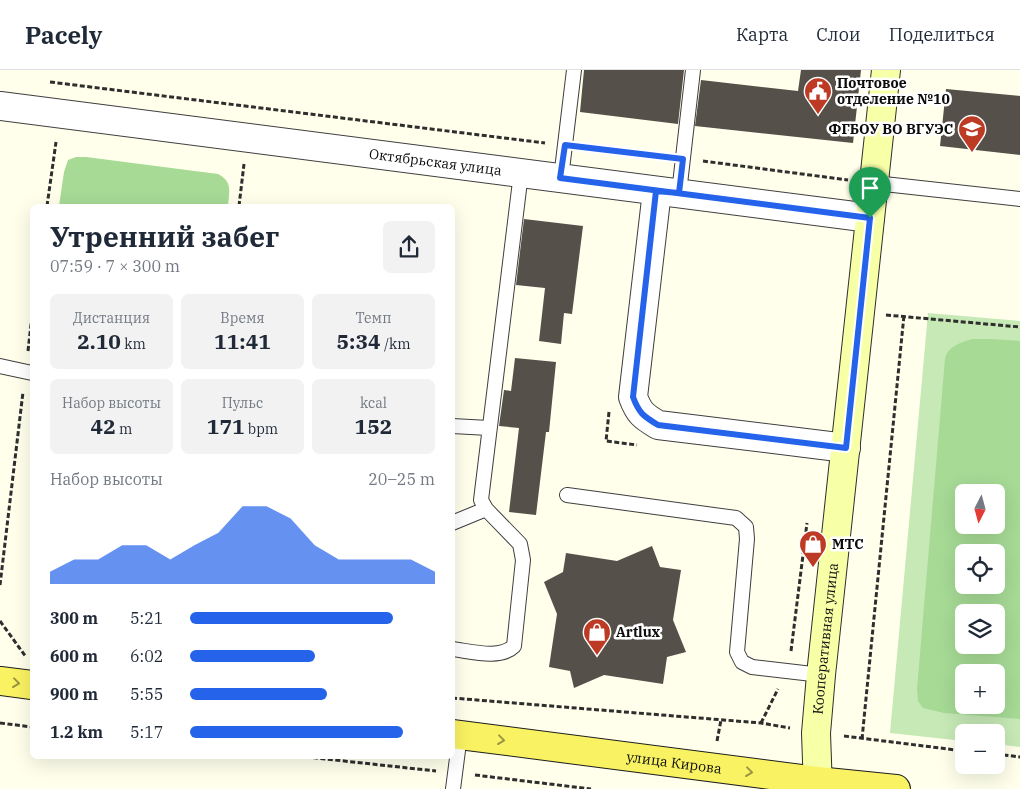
<!DOCTYPE html>
<html lang="ru">
<meta charset="utf-8">
<style>
:root{--surface:#fff;--page:#f2f2f3;--text:#1f2937;--muted:#747a83;--line:#e0e1e3;--accent:#2563eb}
body{margin:0;font-family:"IBM Plex Serif",serif;background:var(--page);color:var(--text);height:100vh;display:flex;flex-direction:column;font-size:19px;white-space:nowrap}
*{box-sizing:border-box;margin:0}
p{font-size:16px;color:var(--muted)}
.icon{flex:none;width:28px;height:28px;fill:none;stroke:currentColor;stroke-width:2;stroke-linecap:round;stroke-linejoin:round}
.map{position:relative;flex:1;overflow:hidden}
.details{position:absolute;left:30px;top:134px;width:425px;height:555px;display:flex;flex-direction:column;background:var(--surface);border-radius:8px;box-shadow:0 5px 20px #0002}
.details>*{flex:none}
.needle{width:32px;rotate:186deg}
.controls{position:absolute;left:955px;top:414px;display:grid;gap:10px}
.controls a{display:grid;place-items:center;width:50px;height:50px;border-radius:8px;background:var(--surface);box-shadow:0 5px 20px #0002;font-size:25px}
.pin{position:absolute;display:grid;place-items:center;width:42px;height:42px;color:#fff;margin:-51px -21px;border-radius:50% 50% 50% 0;rotate:-45deg;box-shadow:0 0 5px #0007}
.pin .icon{rotate:45deg}
.round{display:grid;place-items:center;flex:none;width:52px;height:52px;border-radius:8px;background:var(--page)}
.headline{display:flex;align-items:center;justify-content:space-between;height:85px;padding:0 20px}
h1{font-size:28px;font-weight:700;line-height:38px}
.stats{display:grid;grid-template-columns:repeat(3,1fr);gap:8px;height:85px;padding:5px 20px}
.stats div{display:grid;align-content:center;border-radius:8px;background:var(--page);text-align:center}
.stats b{font-size:21px;font-weight:700}
.stats small{font-size:14px;font-weight:400}
.stats p{font-size:14px}
.chart{height:140px;padding:10px 20px}
.chart p{display:flex;justify-content:space-between}
.chart svg{width:100%;height:90px;margin-top:5px;fill:var(--accent);opacity:.7}
ul{padding:0 20px;list-style:none;font-size:16px}
li{display:grid;grid-template-columns:80px 60px 1fr;align-items:center;height:38px}
li i{height:12px;border-radius:6px;background:var(--accent)}
header{display:flex;align-items:center;gap:30px;box-sizing:border-box;height:70px;padding:0 25px;background:var(--surface);border-bottom:1px solid var(--line)}
header strong{font-size:24px}
nav{display:flex;gap:28px;margin-inline-start:auto;font-size:18px}
.map>svg:first-child{display:block}
</style>
<header>
<strong>Pacely</strong>
<nav><a>Карта</a><a>Слои</a><a>Поделиться</a></nav>
</header>
<div class="map">
<svg width="1020" height="719" viewBox="0 0 1020 719">
<rect width="100%" height="100%" fill="#ffffec"/>
<!-- green -->
<path fill="#c6e9b6" fill-rule="evenodd" d="M928,243l92,8v426l-24,-3v-12h-32v9l-74,-8zM964,422h32v33h-32zM964,482h32v33h-32zM964,542h32v33h-32zM964,602h32v33h-32z"/>
<!-- forest -->
<path fill="#a6da95" fill-rule="evenodd" d="M76,87h10l132,17c15,8 11,17 10,32h-169l5,-34 4,-12z
M972,269h17l31,2v378l-76,-6 -21,-5 -5,-7 -1,-12 28,-330c3,-13 15,-16 27,-20zM964,422h32v33h-32zM964,482h32v33h-32zM964,542h32v33h-32zM964,602h32v33h-32z"/>
<!-- building -->
<path fill="#555049" d="M584,0h100l-6,54 -98,-12z
M801,0h60l-8,73 -158,-17 6,-46 97,11z
M946,19l74,7v59l-80,-9z
M524,149l59,7 -11,88 -8,-1 -3,31 -22,-3 6,-53 -29,-3z
M515,288l41,4 -7,70h-3l-10,83 -27,-3 10,-84 -20,-2 5,-36 7,1z
M652,476l8,21 21,3 -8,50 13,32 -19,5 -4,27 -59,-9 -30,13 -4,-17 -21,-4 8,-53 -13,-32 19,-10 3,-19 51,8z"/>
<g fill="none" stroke-linecap="round" stroke-linejoin="round">
<!-- service casing -->
<g stroke="#3f3f3f" stroke-width="16">
<path id="service" d="M561,108l13,-108
M875,113l145,16
M679,123l14,-123
M0,296l32,7
M452,356l37,2
M567,425l169,23 10,9 1,12 -10,113 5,10 10,5 69,8
M452,453l34,-14
M452,579c18,2 48,11 62,-3l9,-86 -3,-16 -34,-35 -5,-9 40,-327
M453,719l7,-54"/>
</g>
<!-- minor casing -->
<g stroke="#3f3f3f" stroke-width="30">
<g id="minor">
<path id="s1" d="M0,36l870,112"/>
<path d="M657,121l-24,206c6,16 10,19 25,28l188,23"/>
</g>
</g>
<!-- secondary casing -->
<g stroke="#2e2e2e" stroke-width="30">
<g id="secondary">
<path id="s2" d="M818,719l-2,-56 5,-58 65,-605"/>
</g>
</g>
<!-- primary casing -->
<g stroke="#1d1d1d" stroke-width="30">
<g id="primary">
<path d="M0,611l32,4"/>
<path id="s3" d="M452,664l365,47 79,8"/>
</g>
</g>
<!-- path -->
<path stroke="#2e2e2e" stroke-width="3" stroke-dasharray="5 2.5" stroke-linecap="butt" d="M50,12l495,61
M584,77l78,9
M703,91l145,19
M47,136l9,-64
M239,136l5,-42
M886,245l134,12
M28,281l4,-35
M609,342l-3,29 31,4
M0,515l23,-193
M0,551l26,36
M791,581l16,-128
M452,628l309,25 29,5
M0,653l32,4
M761,653l17,-34
M844,666l120,15
M862,669l42,-424
M717,671l4,-21
M996,684l24,3
M298,686l138,15
M475,705l116,14"/>
<!-- service -->
<use href="#service" stroke="#fff" stroke-width="14"/>
<!-- minor -->
<use href="#minor" stroke="#fff" stroke-width="28"/>
<!-- secondary -->
<use href="#secondary" stroke="#f7ffa7" stroke-width="28"/>
<!-- primary -->
<use href="#primary" stroke="#f9f262" stroke-width="28"/>
</g>
<!-- one-way arrows -->
<defs><path id="oneway-chevron" d="M-2-3.5L2.5 0L-2 3.5" fill="none" stroke-width="1.6" stroke-linecap="round" stroke-linejoin="round" transform="scale(1.25)"/></defs>
<g stroke="#9a9640">
<use href="#oneway-chevron" transform="translate(16 613) rotate(7)"/>
<use href="#oneway-chevron" transform="translate(501 670) rotate(7)"/>
<use href="#oneway-chevron" transform="translate(749 702) rotate(7)"/>
</g>
<g fill="none" stroke-linecap="round" stroke-linejoin="round">
<!-- route casing -->
<g stroke="#fff" stroke-width="10">
<path id="route" d="M870,148c-103,-13 -206,-26 -310,-40l5,-33 118,14 -4,34 -23,-2 -23,206c6,16 10,19 25,28l188,23 24,-230"/>
</g>
<!-- route -->
<use href="#route" stroke="#2563eb" stroke-width="6"/>
</g>
<!-- icons -->
<defs>
<g id="civic-pin" transform="scale(1.4375)"><path d="M0 17L-7.5 6A9.5 9.5 0 1 1 7.5 6Z" fill="#bd3b24" stroke="#fff"/><path d="M-.6-6.5H3V-4.5H.6V-3L4-1V1h2V6H-6V1h2V-1L-.6-3ZM-1.2 2.5V6h2.4V2.5Z" fill="#fff"/></g>
<g id="university-pin" transform="scale(1.4375)"><path d="M0 17L-7.5 6A9.5 9.5 0 1 1 7.5 6Z" fill="#bd3b24" stroke="#fff"/><path d="M0-5L7-2L0 1L-7-2ZM-4 1L0 2.5L4 1V4Q0 6-4 4Z" fill="#fff"/></g>
<g id="shop-pin" transform="scale(1.4375)"><path d="M0 17L-7.5 6A9.5 9.5 0 1 1 7.5 6Z" fill="#bd3b24" stroke="#fff"/><path d="M-5-2.5h2.3a2.7 3.5 0 0 1 5.4 0H5L5.5 6h-11ZM-1.5-2.5h3a1.5 2.3 0 0 0-3 0Z" fill="#fff"/></g>
</defs>
<g fill-rule="evenodd">
<use href="#civic-pin" x="818" y="21"/>
<use href="#university-pin" x="972" y="59"/>
<use href="#shop-pin" x="813" y="474"/>
<use href="#shop-pin" x="597" y="562"/>
</g>
<g text-anchor="middle" dominant-baseline="central" stroke-width="5" stroke-linejoin="round" paint-order="stroke">
<!-- poi labels -->
<g font-size="14" font-weight="bold" fill="#0c0c0c" stroke="#fff" text-anchor="start">
<text x="837" y="13">Почтовое<tspan x="837" dy="16">отделение №10</tspan></text>
<text x="953" y="59" text-anchor="end">ФГБОУ ВО ВГУЭС</text>
<text x="832" y="474">МТС</text>
<text x="616" y="562">Artlux</text>
</g>
<!-- street labels -->
<g font-size="14" fill="#0c0c0c" stroke="#fff">
<text stroke="none"><textPath href="#s1" startOffset="439">Октябрьская улица</textPath></text>
<text stroke="none"><textPath href="#s2" startOffset="151">Кооперативная улица</textPath></text>
<text stroke="none"><textPath href="#s3" startOffset="224">улица Кирова</textPath></text>
</g>
</g>
</svg>
<div class="controls">
<a><svg class="needle" viewBox="-14 -14 28 28"><path d="M0-13l5 13h-10z" fill="#e53935"/><path d="M0 13l5-13h-10z" fill="#747a83"/></svg></a>
<a><svg class="icon" aria-label="locate" viewBox="0 0 24 24"><circle cx="12" cy="12" r="6"/><path d="M12 2v4M12 18v4M2 12h4M18 12h4"/></svg></a>
<a><svg class="icon" aria-label="layers" viewBox="0 0 24 24"><path d="M12 4l9 5-9 5-9-5zM3 14l9 5 9-5"/></svg></a>
<a>+</a>
<a>−</a>
</div>
<div class="pin" style="left:870px;top:148px;background:#1e9e55"><svg class="icon" aria-label="arrive" viewBox="0 0 24 24"><path d="M6 21V4h12l-3 4 3 4H6"/></svg></div>
<section class="details">
<div class="headline"><div><h1>Утренний забег</h1><p>07:59 · 7 × 300 m</p></div><a class="round"><svg class="icon" aria-label="share" viewBox="0 0 24 24"><path d="M12 15V3M7 8l5-5 5 5M5 13v7h14v-7"/></svg></a></div>
<div class="stats">
<div><p>Дистанция</p><b>2.10<small> km</small></b></div>
<div><p>Время</p><b>11:41</b></div>
<div><p>Темп</p><b>5:34<small> /km</small></b></div>
</div>
<div class="stats">
<div><p>Набор высоты</p><b>42<small> m</small></b></div>
<div><p>Пульс</p><b>171<small> bpm</small></b></div>
<div><p>kcal</p><b>152</b></div>
</div>
<div class="chart"><p><span>Набор высоты</span>20–25 m</p>
<svg viewBox="0 0 160 44" preserveAspectRatio="none"><path d="M0 44V38L10 32L20 32L30 25L40 25L50 32L60 25L70 19L80 6L90 6L100 12L110 25L120 32L130 32L140 32L150 32L160 38V44z"/></svg>
</div>
<ul>
<li><b>300 m</b>5:21<i style="width:83%"></i></li>
<li><b>600 m</b>6:02<i style="width:51%"></i></li>
<li><b>900 m</b>5:55<i style="width:56%"></i></li>
<li><b>1.2 km</b>5:17<i style="width:87%"></i></li>
</ul>
</section>
</div>
